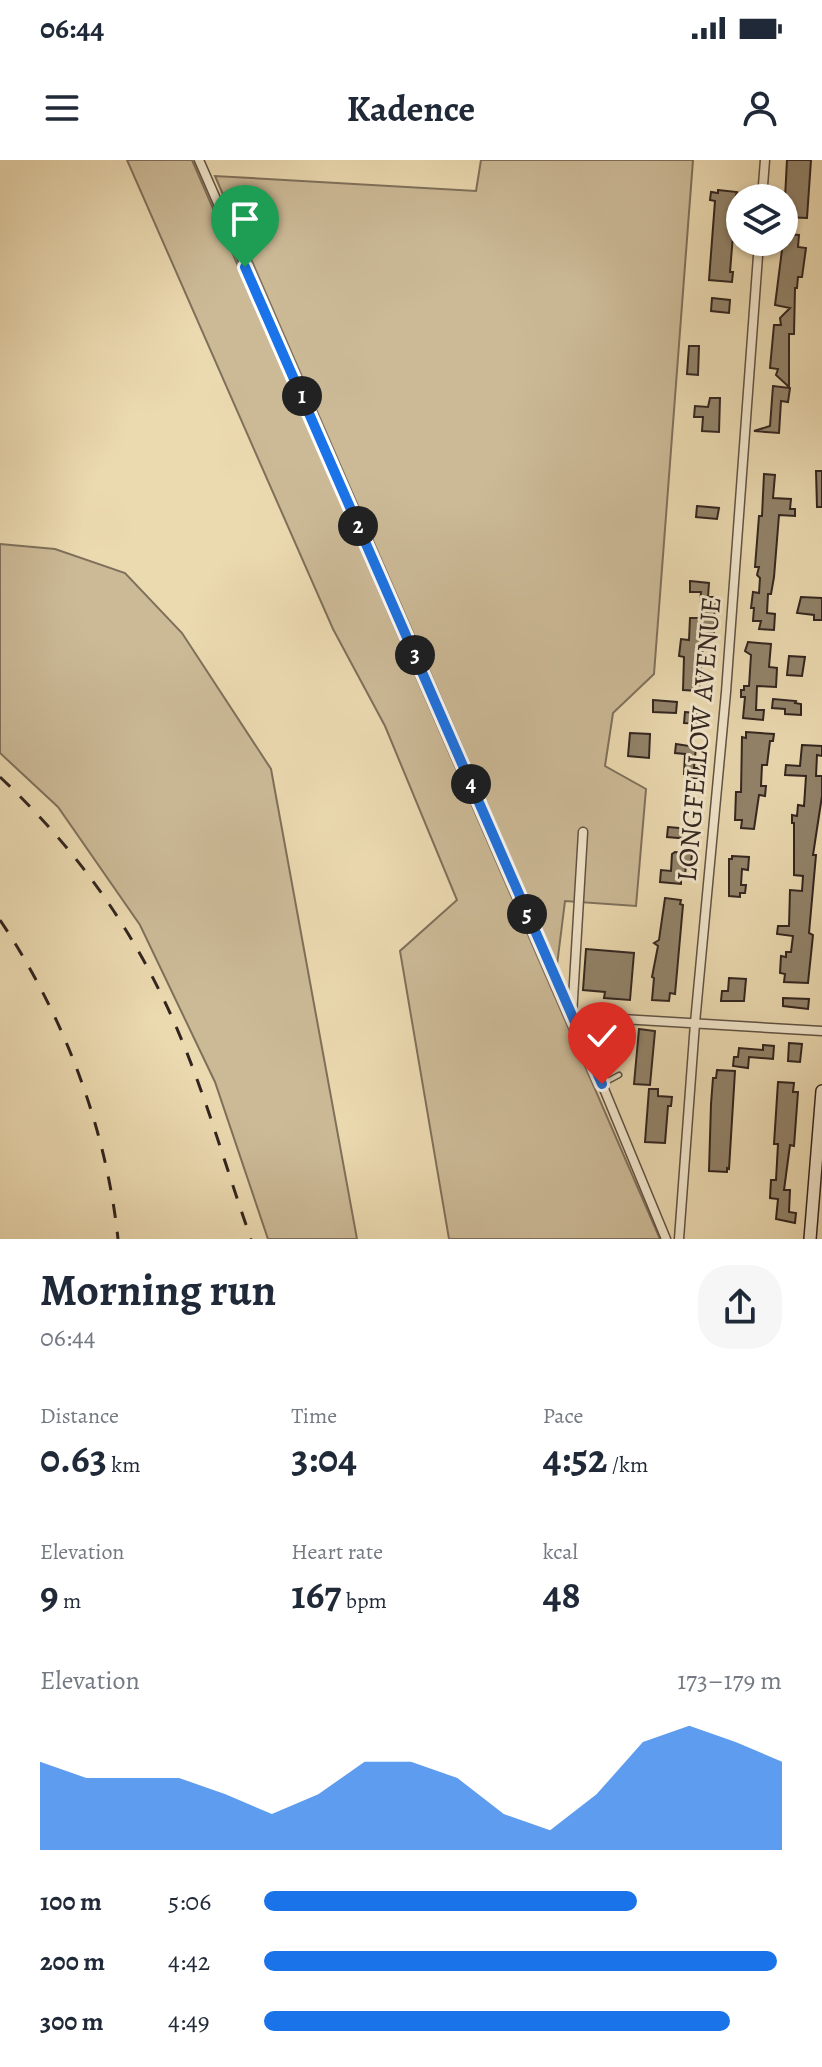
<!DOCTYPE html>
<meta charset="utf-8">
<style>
:root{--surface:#fff;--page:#f6f6f7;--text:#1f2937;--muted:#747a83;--accent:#1a73e8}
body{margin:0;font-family:Alegreya,serif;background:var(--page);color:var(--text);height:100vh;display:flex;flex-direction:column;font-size:30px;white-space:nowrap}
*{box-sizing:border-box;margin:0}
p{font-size:26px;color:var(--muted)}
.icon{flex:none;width:44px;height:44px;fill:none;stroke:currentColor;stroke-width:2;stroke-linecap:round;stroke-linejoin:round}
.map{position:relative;height:1079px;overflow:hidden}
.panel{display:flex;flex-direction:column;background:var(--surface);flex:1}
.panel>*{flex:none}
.buttons{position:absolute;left:726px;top:24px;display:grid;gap:16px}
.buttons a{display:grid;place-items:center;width:72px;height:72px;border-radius:50%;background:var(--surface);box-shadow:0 2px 6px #0004;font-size:40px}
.pin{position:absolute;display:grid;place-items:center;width:68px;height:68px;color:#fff;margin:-82px -34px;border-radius:50% 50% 50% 0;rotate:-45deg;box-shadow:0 0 8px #0007}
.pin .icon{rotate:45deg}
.km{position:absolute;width:40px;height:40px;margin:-20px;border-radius:50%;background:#222;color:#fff;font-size:22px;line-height:40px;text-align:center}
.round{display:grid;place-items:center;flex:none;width:84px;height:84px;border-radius:32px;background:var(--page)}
.overview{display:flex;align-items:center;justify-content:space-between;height:136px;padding:0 40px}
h1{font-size:44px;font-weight:600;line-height:60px}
.stats{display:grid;grid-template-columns:repeat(3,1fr);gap:12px;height:136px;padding:8px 40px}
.stats div{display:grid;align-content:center}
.stats b{font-size:40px;font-weight:600}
.stats small{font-size:22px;font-weight:400}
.stats p{font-size:22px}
.chart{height:224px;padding:16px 40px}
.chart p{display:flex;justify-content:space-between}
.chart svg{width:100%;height:144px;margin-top:8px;fill:var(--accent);opacity:.7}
ul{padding:0 40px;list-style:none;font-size:26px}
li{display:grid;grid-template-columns:128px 96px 1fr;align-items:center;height:60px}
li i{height:20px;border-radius:10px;background:var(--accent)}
.status{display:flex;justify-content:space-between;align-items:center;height:56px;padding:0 40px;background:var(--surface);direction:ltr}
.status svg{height:22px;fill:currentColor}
header{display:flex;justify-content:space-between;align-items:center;height:104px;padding:0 40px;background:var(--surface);font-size:36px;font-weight:600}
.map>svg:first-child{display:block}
</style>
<div class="status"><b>06:44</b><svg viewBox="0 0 49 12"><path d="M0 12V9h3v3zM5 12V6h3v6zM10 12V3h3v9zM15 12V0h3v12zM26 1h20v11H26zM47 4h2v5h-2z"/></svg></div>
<header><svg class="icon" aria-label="menu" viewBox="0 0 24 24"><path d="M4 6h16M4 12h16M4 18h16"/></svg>Kadence<svg class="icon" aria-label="person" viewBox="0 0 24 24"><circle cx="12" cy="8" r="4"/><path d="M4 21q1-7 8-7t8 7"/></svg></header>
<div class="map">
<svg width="822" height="1079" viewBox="0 0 822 1079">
<rect width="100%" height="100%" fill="#ebd9b0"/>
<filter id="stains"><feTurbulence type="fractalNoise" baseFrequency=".0025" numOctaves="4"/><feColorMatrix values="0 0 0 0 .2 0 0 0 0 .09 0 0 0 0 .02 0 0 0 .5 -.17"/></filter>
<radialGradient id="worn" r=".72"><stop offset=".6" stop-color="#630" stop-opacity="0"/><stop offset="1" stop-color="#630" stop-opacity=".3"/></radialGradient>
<!-- green -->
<path fill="#ccba97" stroke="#7f705b" stroke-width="2" d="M127,0h65l468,1079h-211l-49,-288 57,-51 -72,-174 -52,-97z
M481,0h212l-39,514 -41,39 -8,53 41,23 -10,117 -71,-5 -8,64 -342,-789 261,15z
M0,384l55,5 70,24 57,60 89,136 86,470h-89l-53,-157 -75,-157 -82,-118 -58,-54z"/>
<!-- building -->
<path fill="#92836a" stroke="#32251f" stroke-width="2" d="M787,0h24l-4,58 -23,-1z
M718,30l19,2 -1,3h3l-3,21h-3l-2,19h2l-3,37h3l-1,10 -23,-2 6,-79 -5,-1 1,-8 7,1z
M784,74l15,1 -1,12 8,1 -4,29h-4l-1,11h-2l-1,46h-5v53l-13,-12 2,-6 -8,-1 4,-43h7l-1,-7 10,-10 -15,-3z
M712,138l18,2 -1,13 -18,-2z
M689,186h10l-1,29 -11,-1z
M773,226l17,2 -2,14 -7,-1 -2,32 -25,-2 16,-5z
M710,238h10l-1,34 -17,-1 1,-14h-9l1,-11 13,1z
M816,311h6v36h-5z
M764,314l11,1 -2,23 18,1 -1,10h5v7l-16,-1 -5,62 -3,17h-3l-1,19 8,1 -1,16 -15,-1 2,-8h-8l1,-13h-3l2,-16 6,1 1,-15 -3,-3 2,-8h-4l4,-51h3z
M697,346l22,2 -2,11 -21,-2z
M690,421l19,2 -1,14h7l-1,36 -10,1 -5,57 -16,-1 1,-33 -5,-1 2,-17 8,1 1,-22h12l1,-15 -3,-1 1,-10h-11z
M801,437l21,1v22h-8v-5l-17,-2z
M748,482l23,2 -2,23 8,1 -1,19 -19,-1 -1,24h8l-1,10 -20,-2 2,-21h-4v-7h3v-4h5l2,-31 -6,-4z
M789,496l16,1 -3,19 -15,-1z
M773,539l23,2 -1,2 6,1v11l-16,-1v-5l-13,-1z
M653,540l24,2 -1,11 -23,-1z
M685,552l20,2 -1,10 -20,-1z
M746,572l28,2 -1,7h-3l-3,24h-5l-1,21h5l-1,10 -6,-1 -5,34 -13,-1 1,-8h-7l1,-28h5l1,-55 4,1z
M630,573l20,1 -1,24 -21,-2z
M676,584l20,3 -2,21h5l-1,10h-11v-4h-3l1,-20 -10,-1z
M802,585l20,1v10l-5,-1 -1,21h6v20l-9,59h3l-7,78 4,2 -5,48 -24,-1 1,-8 -5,-1 1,-17 5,1v-5h5l2,-16 -16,-2 1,-8h11l1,-36 12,1 1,-15 -9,-1v-52h-2v-8l5,1 1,-11 6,1 2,-30 -21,-1 1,-10 14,1z
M668,667l22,2 -1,10 -22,-2z
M675,692l17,2 -1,9 -5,1 -1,12h-4v8l-21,-2 1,-12 10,1 1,-17z
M732,696l17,1 -1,13 -6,-1 -1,16h5l-1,8h-5v4l-11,-1v-37h3z
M665,738l16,2 -1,4 3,1 -8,89 -5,-1 -1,8 -17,-1 2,-22 -2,-1 6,-31 -4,-3 5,-3z
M586,789l48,4 -4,47 -26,-2 1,-6 -22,-2z
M729,818l17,1 -2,22h-23l1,-10h6z
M783,838l26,1 -1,10 -25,-3z
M639,869l16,2 -5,54 -16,-1z
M789,883l13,1 -2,18 -12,-1z
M763,885l11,1 -1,13 -24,-2 -1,11 -15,-2 1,-9h4l1,-9 24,2z
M717,910l18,1 -6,98 -2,-1v4l-18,-1 2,-67 2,-26h3z
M778,922l16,1 -1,9h5l-4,54 -4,-1 -6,45h6l-1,22 7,1 -1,10 -19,-4 2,-20 -8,-1 1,-18h5l2,-36h-4z
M649,929h9v7l14,1 -1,9h-3l-3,37 -20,-1z"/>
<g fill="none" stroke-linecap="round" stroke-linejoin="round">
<!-- lane casing -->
<g stroke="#605243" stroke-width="7">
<path id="lane" d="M622,870l1,-11
M604,923l15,-8"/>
</g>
<!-- street casing -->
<g stroke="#605243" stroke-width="11">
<path id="street" d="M199,0l403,924 64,155
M762,38l3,-38
M583,672l-11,184 250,15
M679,1079l16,-216 31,-331 33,-450"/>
</g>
<!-- secondary casing -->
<g stroke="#32251f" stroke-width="14">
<path id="secondary" d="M810,1079l12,-148"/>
</g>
<!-- lane -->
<use href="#lane" stroke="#f2e6cc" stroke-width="4"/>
<!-- street -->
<use href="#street" stroke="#f2e6cc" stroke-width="8"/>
<!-- secondary -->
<use href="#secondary" stroke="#f2e6cc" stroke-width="11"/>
<!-- rail -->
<path stroke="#32251f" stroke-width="3" stroke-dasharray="14 14" stroke-linecap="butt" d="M0,617c66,62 120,133 160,215 39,78 62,165 91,247
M0,760c63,94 106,206 118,319"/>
</g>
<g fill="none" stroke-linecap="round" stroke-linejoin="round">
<!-- route casing -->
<g stroke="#fff" stroke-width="16">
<path id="route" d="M245,107l357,817"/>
</g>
<!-- route -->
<use href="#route" stroke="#1a73e8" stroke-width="10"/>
</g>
<g text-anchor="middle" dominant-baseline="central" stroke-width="6" stroke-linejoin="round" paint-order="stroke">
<!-- street labels -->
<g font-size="28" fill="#32251f" stroke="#f2e6cc">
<text transform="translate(699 579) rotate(-85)">LONGFELLOW AVENUE</text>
</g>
</g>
<rect width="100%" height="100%" filter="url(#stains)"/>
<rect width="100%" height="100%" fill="url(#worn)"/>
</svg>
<div class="buttons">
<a><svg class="icon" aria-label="layers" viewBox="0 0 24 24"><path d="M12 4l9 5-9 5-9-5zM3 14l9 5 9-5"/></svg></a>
</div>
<div class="pin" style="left:245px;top:107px;background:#1e9e55"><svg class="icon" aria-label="arrive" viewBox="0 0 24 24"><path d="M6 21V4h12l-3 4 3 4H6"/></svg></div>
<div class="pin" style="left:602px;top:924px;background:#d93025"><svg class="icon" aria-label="check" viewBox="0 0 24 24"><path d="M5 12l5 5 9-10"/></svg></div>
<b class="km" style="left:302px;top:236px">1</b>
<b class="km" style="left:358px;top:366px">2</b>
<b class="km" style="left:415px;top:495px">3</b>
<b class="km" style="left:471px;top:624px">4</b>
<b class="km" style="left:527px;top:754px">5</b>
</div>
<section class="panel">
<div class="overview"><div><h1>Morning run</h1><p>06:44</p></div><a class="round"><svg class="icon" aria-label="share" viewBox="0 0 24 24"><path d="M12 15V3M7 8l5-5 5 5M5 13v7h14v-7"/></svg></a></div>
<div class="stats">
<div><p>Distance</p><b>0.63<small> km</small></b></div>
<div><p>Time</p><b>3:04</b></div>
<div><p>Pace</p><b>4:52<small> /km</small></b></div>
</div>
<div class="stats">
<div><p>Elevation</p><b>9<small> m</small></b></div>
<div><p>Heart rate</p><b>167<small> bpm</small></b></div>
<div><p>kcal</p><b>48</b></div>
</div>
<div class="chart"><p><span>Elevation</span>173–179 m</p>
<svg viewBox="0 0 160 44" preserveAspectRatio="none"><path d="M0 44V17L10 22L20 22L30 22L40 27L50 33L60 27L70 17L80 17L90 22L100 33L110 38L120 27L130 11L140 6L150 11L160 17V44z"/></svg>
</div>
<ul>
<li><b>100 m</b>5:06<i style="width:72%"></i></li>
<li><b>200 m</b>4:42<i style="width:99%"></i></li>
<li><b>300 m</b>4:49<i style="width:90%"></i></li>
</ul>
</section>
